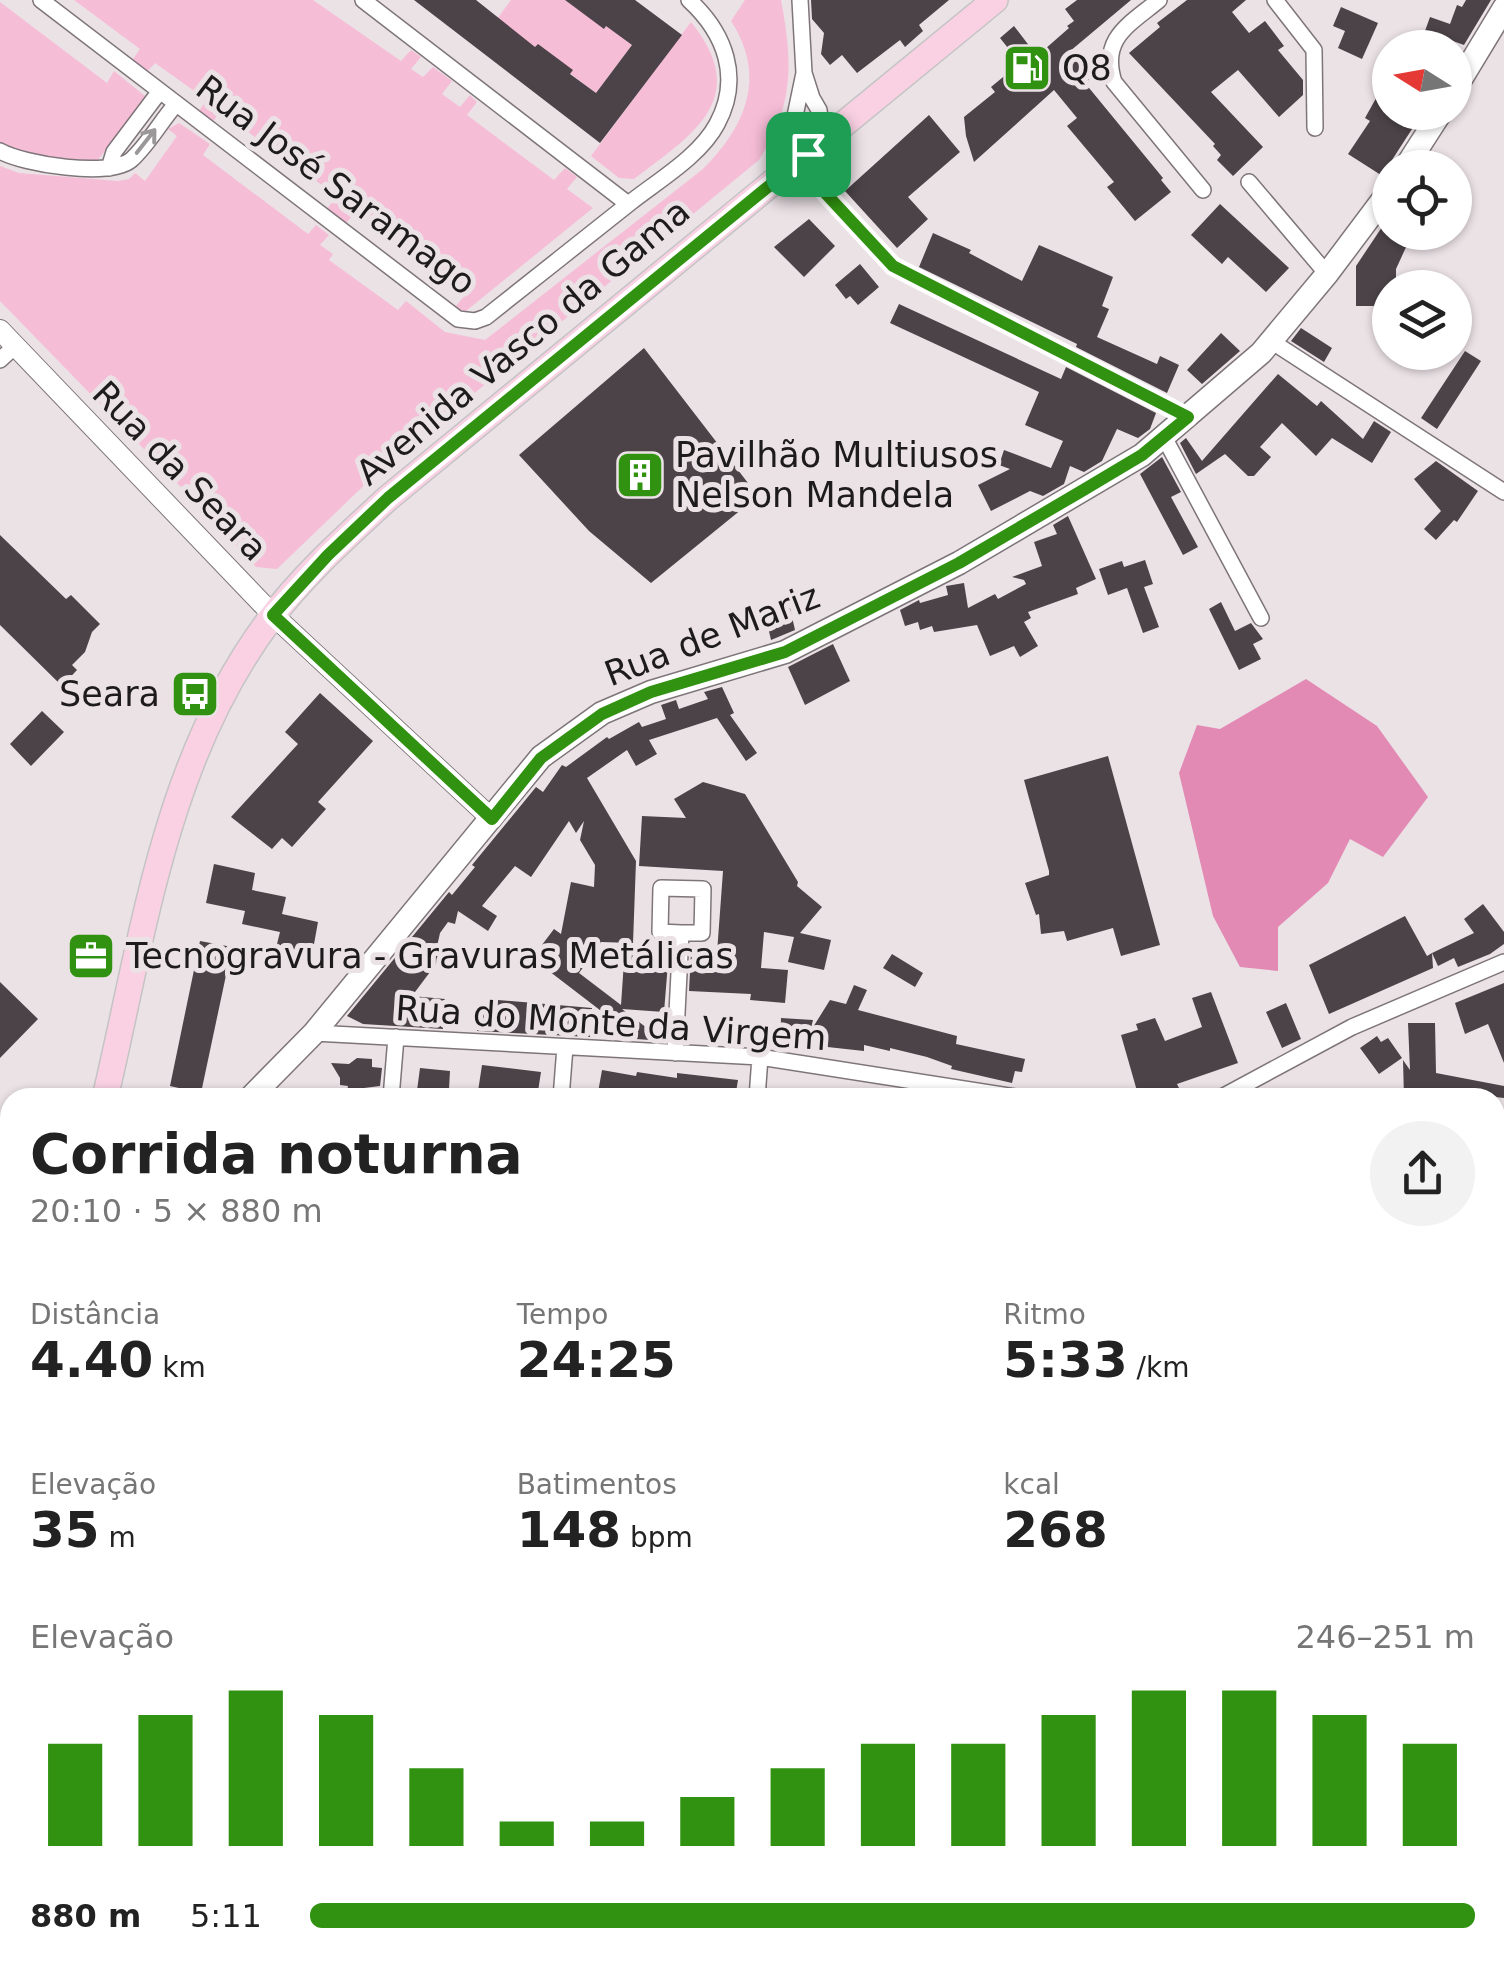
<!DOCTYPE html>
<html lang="pt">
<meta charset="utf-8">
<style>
:root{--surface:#fff;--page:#f2f2f2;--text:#222;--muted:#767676;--accent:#309210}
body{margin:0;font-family:"DejaVu Sans",sans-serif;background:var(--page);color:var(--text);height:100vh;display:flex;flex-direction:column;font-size:38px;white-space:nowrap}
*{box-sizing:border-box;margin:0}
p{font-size:32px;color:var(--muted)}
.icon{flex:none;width:55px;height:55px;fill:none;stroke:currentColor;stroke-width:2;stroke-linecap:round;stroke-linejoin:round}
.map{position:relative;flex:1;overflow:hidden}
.drawer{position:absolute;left:0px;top:1088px;width:1505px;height:888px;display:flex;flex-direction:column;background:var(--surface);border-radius:30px 30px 0 0;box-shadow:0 2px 8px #0004}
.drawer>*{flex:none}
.needle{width:65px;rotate:281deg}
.tools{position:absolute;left:1372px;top:30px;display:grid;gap:20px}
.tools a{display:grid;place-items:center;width:100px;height:100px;border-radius:50%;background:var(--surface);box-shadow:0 2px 8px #0004;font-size:50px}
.pin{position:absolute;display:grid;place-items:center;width:85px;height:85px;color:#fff;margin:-42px;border-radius:20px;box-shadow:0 5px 15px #0006}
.round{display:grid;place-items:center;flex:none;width:105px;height:105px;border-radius:52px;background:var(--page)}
.headline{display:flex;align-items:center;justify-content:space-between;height:170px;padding:0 30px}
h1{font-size:55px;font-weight:700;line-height:75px}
.stats{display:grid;grid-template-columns:repeat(3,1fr);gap:15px;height:170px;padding:10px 30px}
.stats div{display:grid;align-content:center}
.stats b{font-size:50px;font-weight:700}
.stats small{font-size:28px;font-weight:400}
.stats p{font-size:28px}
.chart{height:280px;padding:20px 30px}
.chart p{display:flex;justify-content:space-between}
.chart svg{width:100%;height:180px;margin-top:10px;stroke:var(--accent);stroke-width:6}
ul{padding:0 30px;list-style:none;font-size:32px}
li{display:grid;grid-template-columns:160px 120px 1fr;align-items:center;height:75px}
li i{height:25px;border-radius:12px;background:var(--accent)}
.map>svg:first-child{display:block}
</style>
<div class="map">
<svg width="1504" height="1974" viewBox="0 0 1504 1974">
<rect width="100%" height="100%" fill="#ebe2e6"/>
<!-- green -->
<path fill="#f6bdd7" d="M74,0h239l88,61 10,-11 10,7 -10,12 12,8 10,-10 19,14 -10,13 18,13 10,-12 7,7 -10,13 87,65 11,-12 12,9 -10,12 26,19 -127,103 -6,-1 -4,-4 9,-11 -108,-84 -11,12 -19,-14 10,-13 -117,-84 -8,11 -14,-11 9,-12 -52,-37 -9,10 -15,-11 9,-13z
M511,0h61l60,45 -36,48 -99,-74z
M745,0h36c12,63 13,105 -22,160l-382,313 -100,96 -21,-2 -43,-45 2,-6 -29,-32 -5,3 -6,-6 -175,-180v-135l19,7 99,8 11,-2 6,-6 10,8 32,-45 -9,-7 11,-6 31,21 -7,11 105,79 8,-9 13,10 -9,10 13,9 -4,6 69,50 8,-9 39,31 40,8 218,-171c43,-43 64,-93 28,-148z
M0,2l107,81 7,-12 31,25 -4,10 -44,55 -83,-7 -14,-9z
M691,22c62,77 1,113 -57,157l-15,-1 -28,-22z
M0,1823l10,2v140h118l-2,9h-126z
M1495,1888l9,5v81h-259l1,-9h249z"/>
<!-- forest -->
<path fill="#e28ab4" d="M1306,679l71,47 51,71 -45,60 -33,-18 -22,44 -50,44v44l-38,-4 -27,-51 -34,-143 18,-48 23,4z
M1495,1554l9,1v300l-9,-4z
M544,1965h225l11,9h-226z
M938,1965h284v9h-281z"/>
<!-- building -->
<path fill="#4b4347" d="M414,0h62l59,47 3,-3 35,26 -3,4 26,19 36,-48 -26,-19 -2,3 -39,-29h70l47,35 -82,108z
M811,0h138l-30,25 4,6 -18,16 -5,-7 -43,33 -15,-18 -12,10 -9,-11 3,-21 -12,-14z
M1077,0h54l-62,52 22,26 -6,5 78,95 -2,2 10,12 -36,29 -28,-34 7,-5 -47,-56 10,-8 -23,-28 -80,72 -8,-26 -2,-19 31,-25 -4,-5 29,-24 -20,-25 14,-12 23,30 32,-28 -2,-2 7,-5 -9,-12z
M1187,0h59l-14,12 17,21 16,-12 19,25 -6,4 25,30v15l-24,22 -41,-47 -27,22 52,55 -30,29 -16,-16 4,-5 -8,-9 2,-2 -86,-91 31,-26 -3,-4z
M1466,0h25l-27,45 -39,-14 5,-14 20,7 7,-19 5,2z
M1341,7l37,16 -16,36 -24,-11 7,-17 -12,-5z
M1390,73v39h33l-31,48 -2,15 -6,2 -36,-23 22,-33 -5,-3z
M929,115l31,37 -52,45 20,22 -31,29 -52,-57z
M1220,204l69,64 -23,24 -38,-35 -6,7 -31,-29z
M1390,215v17h23l-17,37v19h-6v6h-9v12h-25v-40z
M809,219l26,27 -31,31 -30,-30z
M933,233l38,17 -2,3 53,28 17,-36 74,32 -11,29 7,3 -12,28 60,27 3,-8 19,9 -12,28 -91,-46 1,-3 -158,-77z
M860,264l19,23 -21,18 -8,-9 -4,3 -11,-14z
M899,304l162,75 5,-12 90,46 -6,16 -12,9 -21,-9 -15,32 -18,11 -14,-6 -6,18 -21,12 -13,-5 -39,20 -13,-26 32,-16 -11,-4 5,-15 47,18 12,-27 -38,-16 14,-33 -149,-69z
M1301,328l31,20 -8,14 -33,-21z
M1221,333l19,18 -38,33 -15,-14z
M644,348l114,148 -107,87 -62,-52 -70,-76z
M1465,351l16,10 -44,68 -16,-11z
M1278,374l39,32 4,-5 42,38 11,-18 17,11 -19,31 -40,-25 -16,18 -34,-33 -22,24 11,10 -17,19h-6l-23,-22 -29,20 -16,-31 6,-5 16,23z
M1162,457l19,35 -10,5 27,50 -15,8 -43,-81z
M1436,461l42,30 -21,31 -3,-2 -18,20 -12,-11 17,-18 -27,-32z
M1068,516l28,63 -20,9 2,6 -50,18 3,6 -7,4 14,24 -18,11 -6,-11 -24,10 -13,-31 -43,7 -2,-6 -12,4 -2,-8 -13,4 -5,-16 19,-10 1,3 28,-8 -2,-9 18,-3 4,25 27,-14 3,5 28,-15 -2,-4 -12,-3 30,-11 -8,-24 23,-8 -4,-9z
M0,535l66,64 5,-4 29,29 -8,8 -7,20 -13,13 5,5 -15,16 -62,-61z
M1145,560l8,24 -9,3 15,40 -16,6 -16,-45 -19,7 -9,-26 23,-8 2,6z
M1221,602l14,29 16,-8 12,16 -10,5 8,15 -22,11 -30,-61z
M790,608l5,22 -24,10 -6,-26z
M833,644l17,37 -45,24 -17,-38z
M722,687l12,26 -4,2 27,38 -11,8 -29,-43 -68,22 8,14 -21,12 -9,-16 -40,28 49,83 -3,82 -32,-1 -22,31 42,32 4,-58 44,4 -5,61 -42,-3 42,32 -42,-3v-11l-90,-69 22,-29 7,5 10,-52 23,5 1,-22 -15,-25 4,-19 -8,12 -7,-12 -38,56 -16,-11 -33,40 15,10 -9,15 -30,-20 -3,13 -7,-2 -8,11 -4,18 6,5 -30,40 33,3 -2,30 -80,-5 -16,-8 102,-124 3,3 23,-28 -3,-2 64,-78 7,5 19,-27 4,2 41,-30 2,2 30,-17 3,5 24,-8 -5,-14 15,-5 3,9 29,-10 -4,-7z
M320,693l53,48 -55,61 8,7 -34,38 -10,-9 -10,11 -41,-32 67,-73 -13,-12z
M42,711l22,21 -33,34 -21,-22z
M1108,756l52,189 -39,11 -8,-28 -46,13 -3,-10 -23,3 -2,-20 -3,1 -11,-32 24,-8v-4l-25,-91z
M703,782l42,12 53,88 -1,4 25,21 -22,26 31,7 -7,30 -36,-8 6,-25 -30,-5 -3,36 27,2 -3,33 -35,-3 1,-6 -62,-3 2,-39 26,1 6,-82 -84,-5 3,-50 44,2 -12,-19z
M214,864l41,9 -3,17 34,7 -4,17 36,8 -6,33 -36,-7 4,-16 -38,-8 3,-13 -39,-8z
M1483,904l21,28v12l-14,10 -32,13 -4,-9 -16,8 -6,-13 42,-20 -10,-14z
M1405,916l22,40 5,-3 1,15 -104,46 -20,-49z
M200,941l32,6 -31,146 -31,-7z
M892,954l31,19 -8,14 -32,-19z
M0,982l38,37 -38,39z
M1504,983v80l-16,-39 -23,10 -10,-31z
M854,985l13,5 -9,20 99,26 -1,8 69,15 -3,13 -7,-1 -3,12 -61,-14 1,-3 -25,-9 -37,-9v3l-26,-6v6l-64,-7v3l-20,-1 1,-28 32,2 -3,12 20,-32 16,4z
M1211,992l27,71 -61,21 2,4 -40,10 -18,-63 17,-5 -2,-6 19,-6 10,23 37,-14 -10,-29z
M498,1000l94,8 -2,29 -113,-6 2,-22 11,1z
M1286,1003l15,36 -19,9 -16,-36z
M1408,1023h27l1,50 68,13v12l-58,-7v7h-42l-1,-38 7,10z
M1377,1036l4,6 7,-4 14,20 -23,16 -19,-26z
M357,1058l15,1v8l10,1 -2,18 -16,2 -1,10h-17l2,-12 -8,-1v-7l-9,-15 18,1z
M482,1065l59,7 -4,26h-60z
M420,1068l30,3 -1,18h-6l-1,9h-26z
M602,1070l34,6 1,-4 40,6v-5l61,7 -3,18h-138z"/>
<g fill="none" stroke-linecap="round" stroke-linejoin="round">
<!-- minor casing -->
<g stroke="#7e7579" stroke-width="18">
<path id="minor" d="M41,0l417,319 17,2 11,-4c48,-38 97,-77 145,-115 28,-22 69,-46 86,-78 25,-46 8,-91 -28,-124
M363,0l265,204
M800,0l4,73 8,25 7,12 2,13 -9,23
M1159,0c-30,25 -59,38 -45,82l89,108
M1275,0l39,50 1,78
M804,73l-9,43 21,67 77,83 295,151
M0,151c23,13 109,27 131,9 17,-15 30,-39 45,-56
M109,168l5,-16 46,-61
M1249,182l78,92
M1271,341l233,151
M0,360l15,-14
M1164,437l97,181
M314,1033l446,24 262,41
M675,1053l6,-120h21l1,-44 -42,-1 -1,44 21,1
M391,1098l5,-61
M561,1098l4,-51
M757,1098l3,-41
M1220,1098l132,-71 152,-65
M1495,1222l9,2
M0,1233l8,25 -7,36
M1495,1237l9,1
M0,1753l10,1
M0,1815l10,1
M1495,1888l9,5
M1328,1965l4,9
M529,1974l4,-6
M818,1974l3,-9
M1245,1974l1,-9"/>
</g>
<!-- tertiary casing -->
<g stroke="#7e7579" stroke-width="22">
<path id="tertiary" d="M0,330l273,285 219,204"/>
</g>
<!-- secondary casing -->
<g stroke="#7e7579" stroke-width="25">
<path id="secondary" d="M1455,89l49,-81
M1405,168l36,-56
M250,1098l64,-65 227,-276 61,-44 49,-21 134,-40 174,-89 183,-108 119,-102 66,-79 63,-84"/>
</g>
<!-- primary casing -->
<g stroke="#c4c4c4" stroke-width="28">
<path id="primary" d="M105,1098c39,-165 60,-340 166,-480 33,-44 76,-82 117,-120l607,-498
M0,1296l10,-8
M0,1406l7,-34 -2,-22
M0,1497l10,-43"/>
</g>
<!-- minor -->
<use href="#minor" stroke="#fff" stroke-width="15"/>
<!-- tertiary -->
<use href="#tertiary" stroke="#fff" stroke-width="20"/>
<!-- secondary -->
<use href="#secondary" stroke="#fff" stroke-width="22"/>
<!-- primary -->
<use href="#primary" stroke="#f9d1e3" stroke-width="25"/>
</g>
<!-- one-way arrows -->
<defs><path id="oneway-shaft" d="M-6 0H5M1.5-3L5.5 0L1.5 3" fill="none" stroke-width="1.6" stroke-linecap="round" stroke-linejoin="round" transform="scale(2.5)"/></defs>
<use stroke="#9a9899" href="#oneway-shaft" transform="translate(146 141) rotate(-52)"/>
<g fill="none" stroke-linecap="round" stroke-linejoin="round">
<!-- route casing -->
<g stroke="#fff" stroke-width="20">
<path id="route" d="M808,154l8,29 77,83 295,151 -46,38 -62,37 -121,71 -174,89 -134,40 -49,22 -61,44 -49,61 -219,-204 55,-60 60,-57z"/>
</g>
<!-- route -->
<use href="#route" stroke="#309210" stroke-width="12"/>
</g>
<!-- icons -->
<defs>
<g id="fuel-square" transform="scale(2.5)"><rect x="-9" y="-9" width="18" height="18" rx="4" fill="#309210" stroke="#ebe2e6"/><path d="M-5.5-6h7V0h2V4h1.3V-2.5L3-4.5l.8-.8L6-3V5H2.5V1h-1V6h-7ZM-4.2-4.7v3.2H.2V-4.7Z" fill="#fff"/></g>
<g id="building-square" transform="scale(2.5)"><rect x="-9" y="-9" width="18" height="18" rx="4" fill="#309210" stroke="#ebe2e6"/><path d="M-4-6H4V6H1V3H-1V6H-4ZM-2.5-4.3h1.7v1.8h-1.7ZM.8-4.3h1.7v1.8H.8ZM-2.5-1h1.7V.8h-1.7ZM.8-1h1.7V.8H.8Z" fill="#fff"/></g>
<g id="bus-square" transform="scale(2.5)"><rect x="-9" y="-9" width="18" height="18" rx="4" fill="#309210" stroke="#ebe2e6"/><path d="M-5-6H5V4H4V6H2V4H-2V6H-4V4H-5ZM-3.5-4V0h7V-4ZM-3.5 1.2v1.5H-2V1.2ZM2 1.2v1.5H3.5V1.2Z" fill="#fff"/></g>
<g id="office-square" transform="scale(2.5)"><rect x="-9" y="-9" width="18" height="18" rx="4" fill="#309210" stroke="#ebe2e6"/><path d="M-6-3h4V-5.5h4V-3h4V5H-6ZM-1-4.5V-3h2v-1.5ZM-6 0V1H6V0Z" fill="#fff"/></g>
</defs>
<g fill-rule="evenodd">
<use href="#fuel-square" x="1027" y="68"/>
<use href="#building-square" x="640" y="475"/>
<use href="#bus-square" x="195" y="694"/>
<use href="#office-square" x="91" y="956"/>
</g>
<g text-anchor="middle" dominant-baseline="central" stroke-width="10" stroke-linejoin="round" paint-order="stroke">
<!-- poi labels -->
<g font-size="35" fill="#1e1b1c" stroke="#ebe2e6" text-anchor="start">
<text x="1062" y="68">Q8</text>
<text x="675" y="455">Pavilhão Multiusos<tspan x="675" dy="40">Nelson Mandela</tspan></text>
<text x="160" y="694" text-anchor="end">Seara</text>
<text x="126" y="956">Tecnogravura - Gravuras Metálicas</text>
</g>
<!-- street labels -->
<g font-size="35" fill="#1e1b1c" stroke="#ebe2e6">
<text transform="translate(336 185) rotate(37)">Rua José Saramago</text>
<text transform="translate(523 342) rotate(-40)">Avenida Vasco da Gama</text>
<text transform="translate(180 471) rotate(46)">Rua da Seara</text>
<text transform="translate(712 635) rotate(-21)">Rua de Mariz</text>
<text transform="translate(611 1023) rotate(4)">Rua do Monte da Virgem</text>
</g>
</g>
</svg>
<div class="tools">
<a><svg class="needle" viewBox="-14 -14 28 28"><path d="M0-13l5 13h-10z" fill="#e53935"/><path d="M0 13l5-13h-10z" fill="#767676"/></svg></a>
<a><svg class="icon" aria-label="locate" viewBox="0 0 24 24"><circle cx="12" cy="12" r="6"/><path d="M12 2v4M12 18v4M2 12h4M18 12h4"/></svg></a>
<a><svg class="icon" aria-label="layers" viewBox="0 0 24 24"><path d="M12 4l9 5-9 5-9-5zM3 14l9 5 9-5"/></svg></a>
</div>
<div class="pin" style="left:808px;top:154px;background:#1e9e55"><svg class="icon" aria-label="arrive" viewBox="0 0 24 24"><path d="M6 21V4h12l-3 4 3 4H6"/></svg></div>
<section class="drawer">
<div class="headline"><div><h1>Corrida noturna</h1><p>20:10 · 5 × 880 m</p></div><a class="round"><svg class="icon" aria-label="share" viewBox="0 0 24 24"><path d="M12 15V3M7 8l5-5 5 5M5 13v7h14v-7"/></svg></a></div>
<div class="stats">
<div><p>Distância</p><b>4.40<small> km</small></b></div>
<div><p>Tempo</p><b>24:25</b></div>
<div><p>Ritmo</p><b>5:33<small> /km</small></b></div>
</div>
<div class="stats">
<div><p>Elevação</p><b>35<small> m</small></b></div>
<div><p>Batimentos</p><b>148<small> bpm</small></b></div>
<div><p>kcal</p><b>268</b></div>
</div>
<div class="chart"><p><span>Elevação</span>246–251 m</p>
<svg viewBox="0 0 160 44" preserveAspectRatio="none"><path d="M5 44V19M15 44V12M25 44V6M35 44V12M45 44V25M55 44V38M65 44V38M75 44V32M85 44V25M95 44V19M105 44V19M115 44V12M125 44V6M135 44V6M145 44V12M155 44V19"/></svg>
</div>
<ul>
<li><b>880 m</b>5:11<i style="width:100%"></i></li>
</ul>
</section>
</div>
